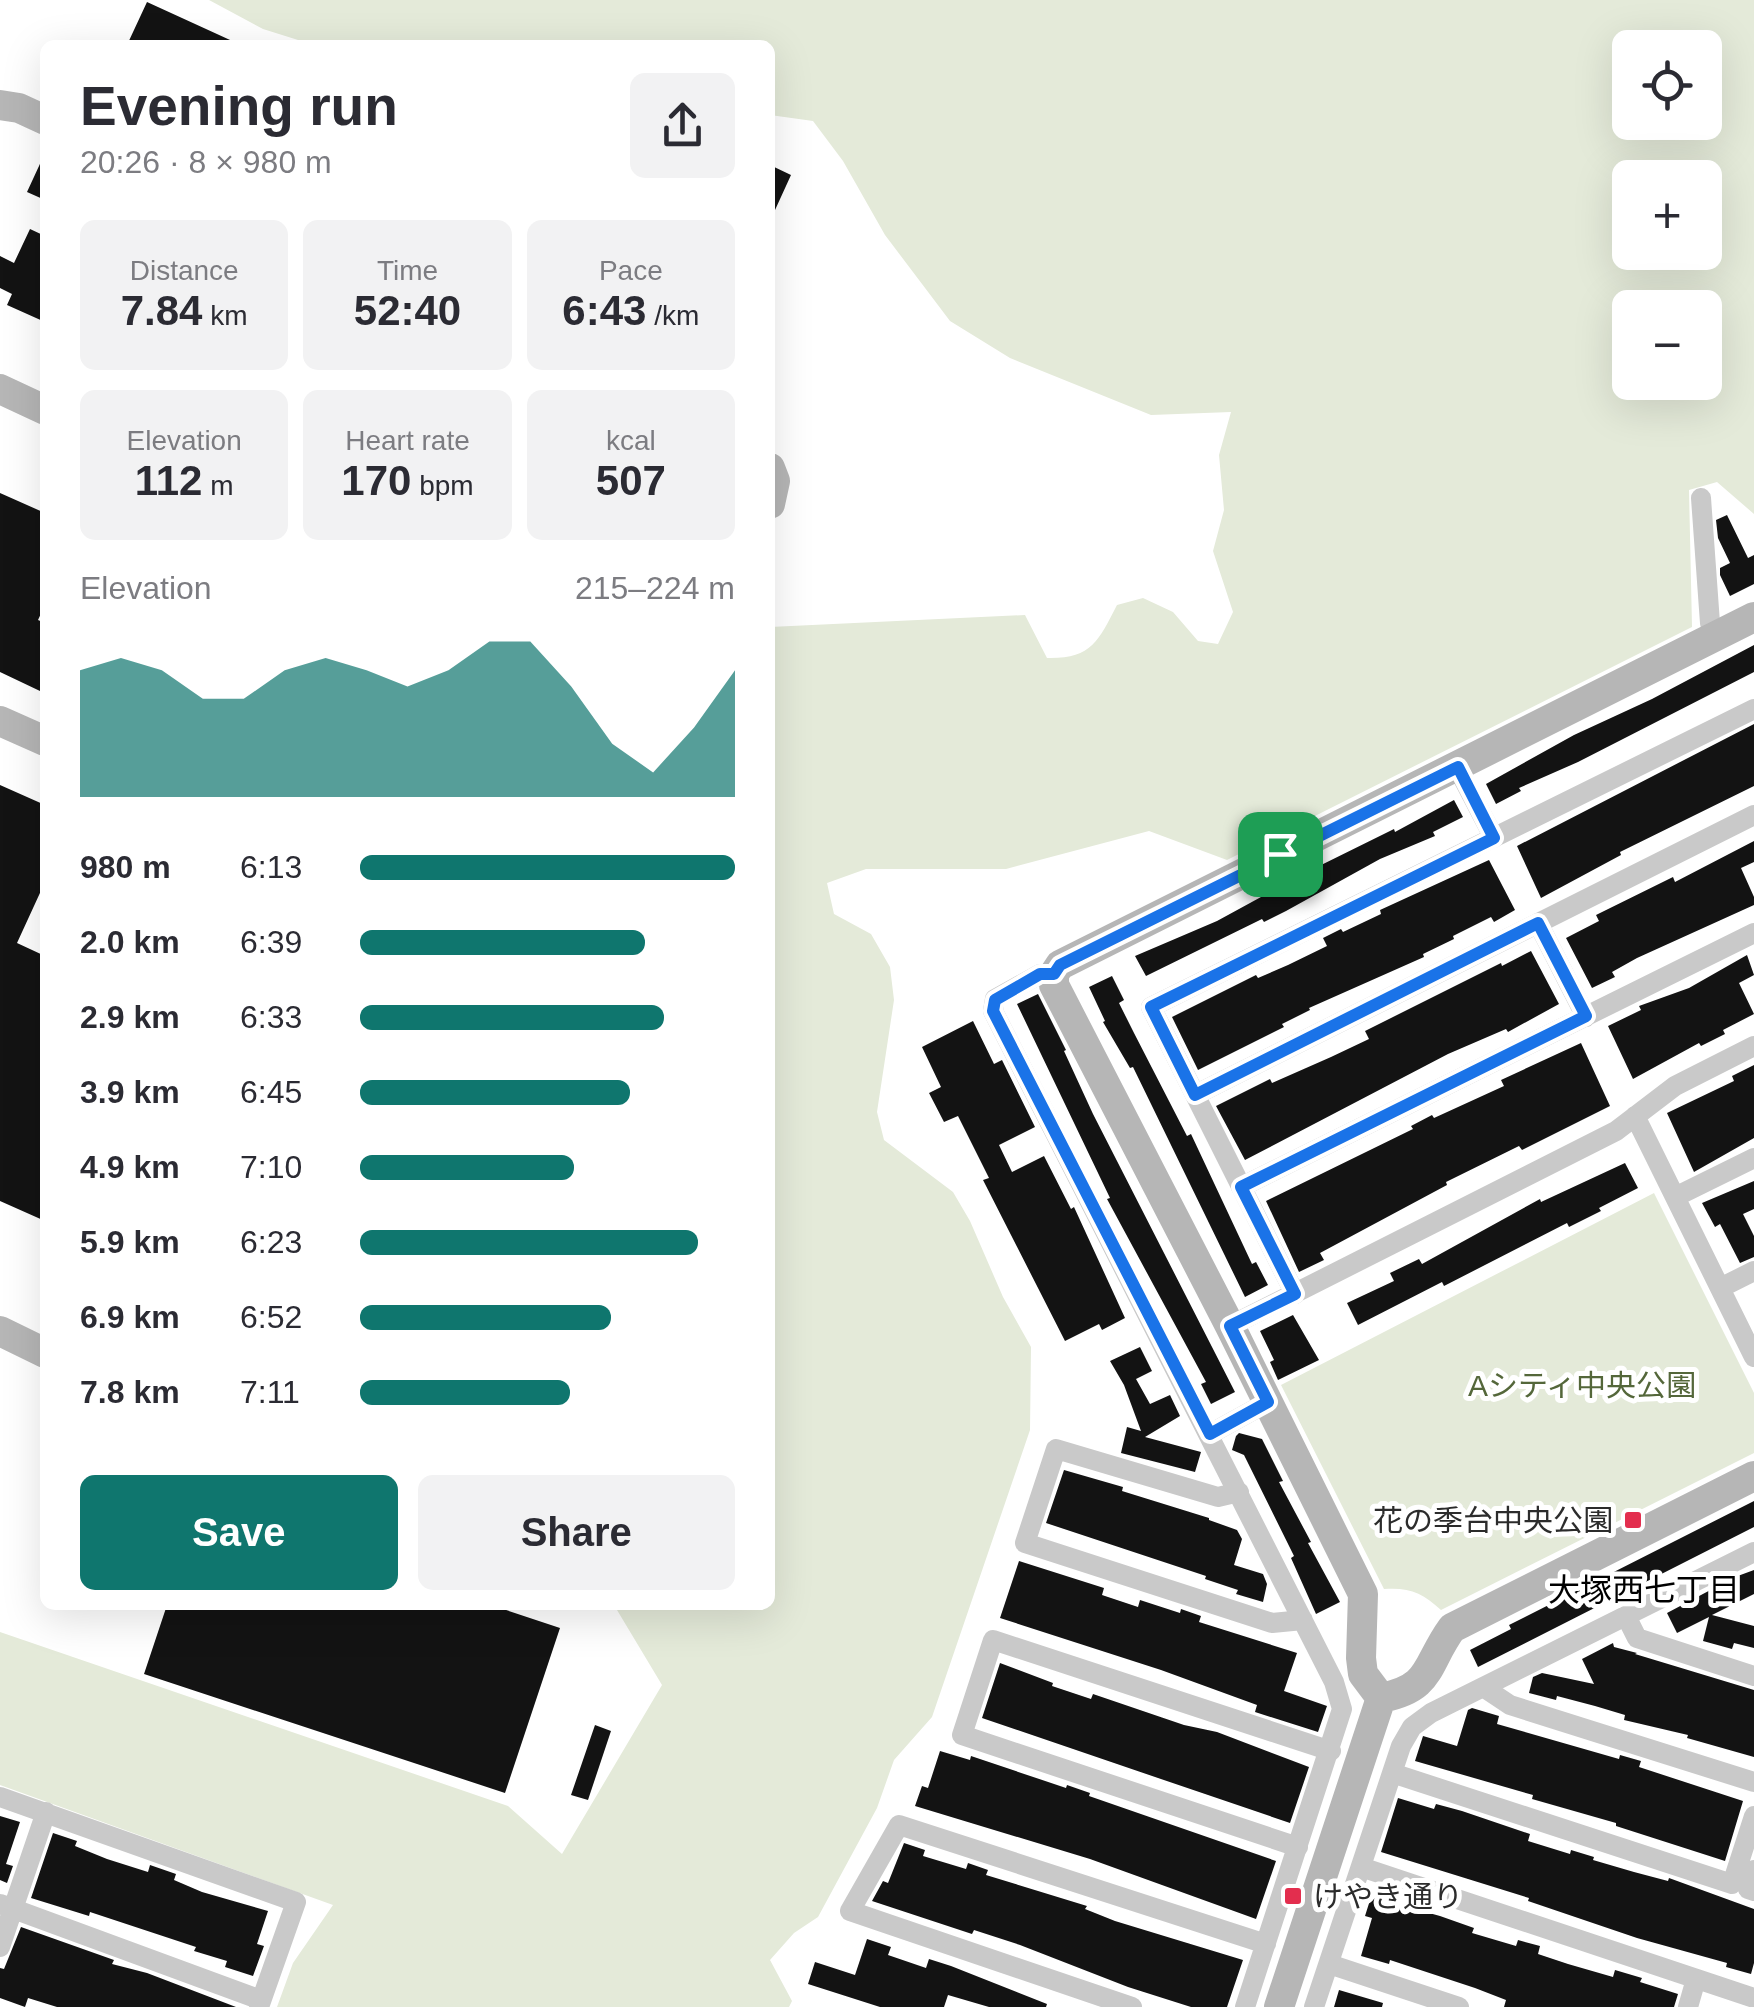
<!DOCTYPE html>
<meta charset="utf-8">
<style>
:root{--surface:#fff;--page:#f2f2f3;--text:#2b2b33;--muted:#7c7c81;--accent:#0f766e}
body{margin:0;font-family:Helvetica,"Noto Sans JP",sans-serif;background:var(--page);color:var(--text);height:100vh;display:flex;flex-direction:column;font-size:38px;white-space:nowrap}
*{box-sizing:border-box;margin:0}
p{font-size:32px;color:var(--muted)}
.icon{flex:none;width:55px;height:55px;fill:none;stroke:currentColor;stroke-width:2;stroke-linecap:round;stroke-linejoin:round}
.map{position:relative;flex:1;overflow:hidden}
.side{position:absolute;left:40px;top:40px;width:735px;height:1570px;display:flex;flex-direction:column;background:var(--surface);border-radius:15px;box-shadow:0 10px 40px #0002}
.side>*{flex:none}
.buttons{position:absolute;left:1612px;top:30px;display:grid;gap:20px}
.buttons a{display:grid;place-items:center;width:110px;height:110px;border-radius:15px;background:var(--surface);box-shadow:0 10px 40px #0002;font-size:50px}
.pin{position:absolute;display:grid;place-items:center;width:85px;height:85px;color:#fff;margin:-42px;border-radius:20px;box-shadow:0 5px 15px #0006}
.round{display:grid;place-items:center;flex:none;width:105px;height:105px;border-radius:15px;background:var(--page)}
.overview{display:flex;align-items:center;justify-content:space-between;height:170px;padding:0 40px}
h1{font-size:55px;font-weight:600;line-height:75px}
.metrics{display:grid;grid-template-columns:repeat(3,1fr);gap:15px;height:170px;padding:10px 40px}
.metrics div{display:grid;align-content:center;border-radius:15px;background:var(--page);text-align:center}
.metrics b{font-size:42px;font-weight:600}
.metrics small{font-size:28px;font-weight:400}
.metrics p{font-size:28px}
.chart{height:280px;padding:20px 40px}
.chart p{display:flex;justify-content:space-between}
.chart svg{width:100%;height:180px;margin-top:10px;fill:var(--accent);opacity:.7}
.action{display:flex;gap:20px;margin-top:auto;padding:20px 40px}
.action a{flex:1;height:115px;border-radius:15px;background:var(--accent);color:#fff;font-size:40px;font-weight:600;line-height:115px;text-align:center}
.action a+a{background:var(--page);color:var(--text)}
ul{padding:0 40px;list-style:none;font-size:32px}
li{display:grid;grid-template-columns:160px 120px 1fr;align-items:center;height:75px}
li i{height:25px;border-radius:12px;background:var(--accent)}
.map>svg:first-child{display:block}
</style>
<div class="map">
<svg width="1754" height="2007" viewBox="0 0 1754 2007">
<rect width="100%" height="100%" fill="#fff"/>
<!-- green -->
<path fill="#e4ead9" fill-rule="evenodd" d="M209,0h1545v514l-37,-32 -28,8 3,137 -465,233 -78,-29 -143,38h-140l-39,14 7,31 37,20 19,33 4,33 -17,112 7,28 69,52 17,29 33,76 28,50 -1,83 -98,287 -38,43 -17,48 -59,109 -24,16 -24,27 22,41 -3,6h-512l16,-44 40,-58 -333,-120v-153l508,174 54,48 100,-169 -48,-80h156v-815l5,-19 -5,-14v-130l255,-12 22,43c44,1 51,-16 70,-53l26,-7 30,14 25,29 20,3 15,-32 -20,-61 11,-41 -5,-55 12,-43 -80,3 -141,-57 -60,-37 -65,-86 -42,-74 -30,-40 -43,-6v-70h-456l-51,-16zM1630,48h75v74h-75zM1630,178h75v74h-75zM1630,308h75v74h-75z
M1654,1193l100,200v60l-313,157c-18,-17 -32,-23 -57,-21l-103,-204z"/>
<!-- building -->
<path fill="#131313" d="M147,2l94,43h-114z
M45,153v47l-18,-8z
M770,165l21,10 -21,46z
M30,229l15,7v86l-38,-17 5,-11 -12,-6v-32l14,7z
M0,493l45,20v92l-7,15 7,3v58l-5,10 -40,-19z
M1727,515l21,43 6,-3v29l-24,12 -10,-21v-7l10,-5 -12,-25 -2,-18z
M1754,645v27l-176,90 -59,26 2,3 -25,13 -10,-20 88,-49 78,-36z
M1754,724v62l-134,66 1,3 -80,43 -24,-52z
M0,785l45,20v77l-28,61 28,13v265l-45,-20z
M1454,800l9,17 -30,15 2,4 -55,23 -94,52 -22,11 -2,-3 -116,57 -11,-20 82,-35 92,-50 85,-42 1,3z
M1754,841v21l-13,6 13,29v8l-117,53 -25,14 3,5 -23,11 -26,-50 33,-17 -3,-6 77,-38 2,5z
M1489,860l26,50 -21,12 -3,-5 -38,19 1,3 -31,15 1,3 -115,51 1,2 -28,14 2,3 -86,43 -26,-53 84,-42 2,3 30,-13 39,-19 -4,-8 18,-9 2,3 38,-18 -1,-4z
M1531,951l28,53 -51,28 -2,-3 -58,25 -203,106 -29,-54 54,-27 2,4 59,-26 38,-18 -4,-8 136,-68 1,3z
M1747,955l7,20 -15,8 15,31 -31,16 2,4 -24,12 -2,-3 -66,36 -25,-53 33,-16 -2,-4 50,-18z
M1112,976l12,24 -5,3 15,30 53,103 4,-2 61,130 4,-2 12,23 -23,12 -112,-230 -3,1 -27,-46 2,-1 -16,-34z
M1038,994l28,56 -2,1 29,63 142,278 -24,12 -10,-20 5,-2 -99,-183 3,-1 -93,-194z
M973,1021l21,43 8,-4 33,67 -36,18 13,27 32,-16 27,53 3,-2 51,111 -23,12 -3,-6 -34,17 -82,-161 6,-2 -31,-62 -14,6 -15,-29 12,-6 -19,-40z
M1581,1043l29,63 -88,44 -3,-4 -73,36 1,3 -127,68 4,7 -25,12 -33,-71 147,-72 -2,-3 21,-11 2,3 70,-32 -3,-6z
M1754,1065v73l-60,34 -27,-59 67,-32 -2,-5z
M1625,1163l13,25 -39,20 2,3 -32,16 -2,-4 -123,63 -2,-4 -84,43 -11,-22 47,-22 -4,-8 29,-14 3,5 118,-65 1,3z
M1754,1181v28l-11,5 11,22v21l-14,6 -20,-39 -5,3 -13,-24z
M1293,1315l26,45 -41,20 -8,-18 4,-2 -14,-29z
M1140,1347l12,24 -16,8 14,25 20,-9 10,21 -35,21 56,15 -6,20 -74,-19 6,-26 14,4 -17,-46 -14,-24z
M1239,1433l23,6 21,42 -4,1 32,60 -3,1 32,59 -24,12 -25,-56 3,-2 -50,-101 -12,-5 4,-14z
M1064,1470l59,17 -1,4 87,27v2l28,10 5,9 -8,26 29,9 4,10 -4,18 -27,-8 2,-4 -33,-11 1,-3 -160,-53z
M1754,1501v26l-276,140 -8,-17 41,-21 -2,-4z
M1019,1561l85,27 -2,7 36,12 2,-7 40,13 1,-4 20,7 -2,6 98,31 -13,38 43,15 -9,26 -63,-20 2,-7 -96,-35 -161,-52z
M1754,1570v24l-42,21 42,11v22l-20,-5 -2,6 -29,-8 6,-24 -32,16 -10,-20 68,-36z
M167,1605h324l69,23 -55,165 -361,-119z
M1613,1643l1,4 23,6 -2,1 119,36v67l-67,-19 1,-3 -64,-15 1,-5 -30,-9 -38,-10 -1,4 -27,-7 4,-16 9,-4 52,11 -12,-25z
M1000,1663l53,20 -1,3 39,13 2,-5 91,31 33,7 92,35 -19,56 -308,-105z
M1472,1708l27,8 -2,8 122,35 1,-4 21,6 -2,6 104,34 -18,60 -109,-35v-3l-84,-24 1,-4 -118,-34 8,-25 34,10 11,-36z
M595,1725l16,6 -23,69 -17,-5z
M940,1751l30,9 1,-4 95,32 1,-3 23,8 -1,3 187,65 -20,58 -166,-60 -175,-53 7,-20 6,2z
M1398,1798l36,11 2,-5 26,7 68,23 -2,7 42,13 1,-4 23,7 -1,3 41,12 34,9 1,-3 85,31v54l-3,11 -25,-7 1,-4 -90,-25 -109,-37 1,-3 -148,-46z
M0,1816l20,6 -14,42 7,2 -6,17 -7,-3z
M53,1833l24,8 -2,5 32,13 41,13 2,-7 26,9 -2,6 28,12 66,19 -11,33 7,2 -11,30 -28,-9 2,-6 -33,-10 2,-4 -106,-35 -1,4 -58,-18z
M904,1843l21,7 -2,6 43,13 2,-6 20,7 -2,5 101,31 -2,3 30,12 128,39 -16,47h-36l-63,-20 -108,-42 -46,-15 -2,4 -100,-33 11,-20 5,2z
M1371,1897l69,19 34,12 -2,5 44,13 2,-6 22,6 -2,8 30,10 45,13 2,-7 27,8 -2,4 38,12 -4,13h-170l2,-7 -31,-12 -85,-28 -1,4 -28,-8 11,-38 -7,-2z
M21,1927l93,33 -2,4 35,9 89,34h-179l-29,-9 -3,9 -25,-9v-30l4,1z
M867,1939l24,8 -3,8 38,13 3,-9 22,7 96,38 -1,3h-57l-41,-12 -4,12h-64l-72,-23 7,-22 40,13z
M1339,1990l44,13 -1,4h-48z"/>
<g fill="none" stroke-linecap="round" stroke-linejoin="round">
<!-- street -->
<path stroke="#c9c9c9" stroke-width="20" d="M1701,498l9,125 6,13
M1457,767l37,71
M1538,923l48,94
M1054,974h-14l-45,25 -2,12 341,671 8,27 -97,298
M1195,1095l559,-280
M1635,1116l119,241
M1241,1187l513,-254
M1675,1197l79,-39
M1720,1288l34,-17
M1295,1294l-144,-287 603,-298
M1230,1326l386,-195 59,-45 79,-40
M1210,1434l58,-32
M1239,1492l-21,5 -162,-48 -31,94 247,80 31,-3
M1626,1616l11,22 117,38
M1483,1687l27,18 244,77
M1392,1773l340,111 22,-68
M0,1797l296,105 -37,105
M1298,1847l-336,-112 31,-95 338,111
M1361,1867l393,131
M1754,1870l-6,19 6,2
M0,1904l261,96
M0,1947l46,-135
M1329,1964l130,43
M1132,2007l-282,-96 49,-86 367,119
M1314,2007l87,-261 11,-19 19,-14 323,-161
M1688,2007l8,-28"/>
<!-- secondary -->
<path stroke="#b6b6b6" stroke-width="30" d="M0,105l19,3 26,12
M0,389l45,21
M770,468l5,13 -5,23
M0,721l45,20
M0,1331l45,22
M1381,1698l-18,-24 -2,-16 2,-64 -133,-268 -176,-341v-11l6,-9 694,-348
M1279,2007l102,-309c52,-10 44,-33 71,-70l302,-152"/>
</g>
<g fill="none" stroke-linecap="round" stroke-linejoin="round">
<!-- route casing -->
<g stroke="#fff" stroke-width="20">
<path id="route" d="M1458,767l36,71 -343,169 44,88 343,-172 48,93 -345,171 54,107 -65,32 38,76 -58,32 -217,-423 2,-11 45,-26h14l6,-9z"/>
</g>
<!-- route -->
<use href="#route" stroke="#1a73e8" stroke-width="12"/>
</g>
<!-- markers -->
<g fill="#e32e4e" stroke="#fff" stroke-width="4">
<rect x="1623" y="1510" width="20" height="20" rx="5"/>
<rect x="1283" y="1886" width="20" height="20" rx="5"/>
</g>
<g text-anchor="middle" dominant-baseline="central" stroke-width="10" stroke-linejoin="round" paint-order="stroke">
<!-- park labels -->
<g font-size="30" fill="#54673a" stroke="#fff">
<text x="1582" y="1385">Aシティ中央公園</text>
</g>
<!-- poi labels -->
<g font-size="30" fill="#2c2c2c" stroke="#fff" text-anchor="end">
<text x="1613" y="1520">花の季台中央公園</text>
<text x="1313" y="1896" text-anchor="start">けやき通り</text>
</g>
<!-- neighbourhood labels -->
<g font-size="32" fill="#000" stroke="#fff">
<text x="1644" y="1590">大塚西七丁目</text>
</g>
</g>
</svg>
<div class="buttons">
<a><svg class="icon" aria-label="locate" viewBox="0 0 24 24"><circle cx="12" cy="12" r="6"/><path d="M12 2v4M12 18v4M2 12h4M18 12h4"/></svg></a>
<a>+</a>
<a>−</a>
</div>
<div class="pin" style="left:1280px;top:854px;background:#1e9e55"><svg class="icon" aria-label="arrive" viewBox="0 0 24 24"><path d="M6 21V4h12l-3 4 3 4H6"/></svg></div>
<section class="side">
<div class="overview"><div><h1>Evening run</h1><p>20:26 · 8 × 980 m</p></div><a class="round"><svg class="icon" aria-label="share" viewBox="0 0 24 24"><path d="M12 15V3M7 8l5-5 5 5M5 13v7h14v-7"/></svg></a></div>
<div class="metrics">
<div><p>Distance</p><b>7.84<small> km</small></b></div>
<div><p>Time</p><b>52:40</b></div>
<div><p>Pace</p><b>6:43<small> /km</small></b></div>
</div>
<div class="metrics">
<div><p>Elevation</p><b>112<small> m</small></b></div>
<div><p>Heart rate</p><b>170<small> bpm</small></b></div>
<div><p>kcal</p><b>507</b></div>
</div>
<div class="chart"><p><span>Elevation</span>215–224 m</p>
<svg viewBox="0 0 160 44" preserveAspectRatio="none"><path d="M0 44V13L10 10L20 13L30 20L40 20L50 13L60 10L70 13L80 17L90 13L100 6L110 6L120 17L130 31L140 38L150 27L160 13V44z"/></svg>
</div>
<ul>
<li><b>980 m</b>6:13<i style="width:100%"></i></li>
<li><b>2.0 km</b>6:39<i style="width:76%"></i></li>
<li><b>2.9 km</b>6:33<i style="width:81%"></i></li>
<li><b>3.9 km</b>6:45<i style="width:72%"></i></li>
<li><b>4.9 km</b>7:10<i style="width:57%"></i></li>
<li><b>5.9 km</b>6:23<i style="width:90%"></i></li>
<li><b>6.9 km</b>6:52<i style="width:67%"></i></li>
<li><b>7.8 km</b>7:11<i style="width:56%"></i></li>
</ul>
<div class="action"><a>Save</a><a>Share</a></div>
</section>
</div>
